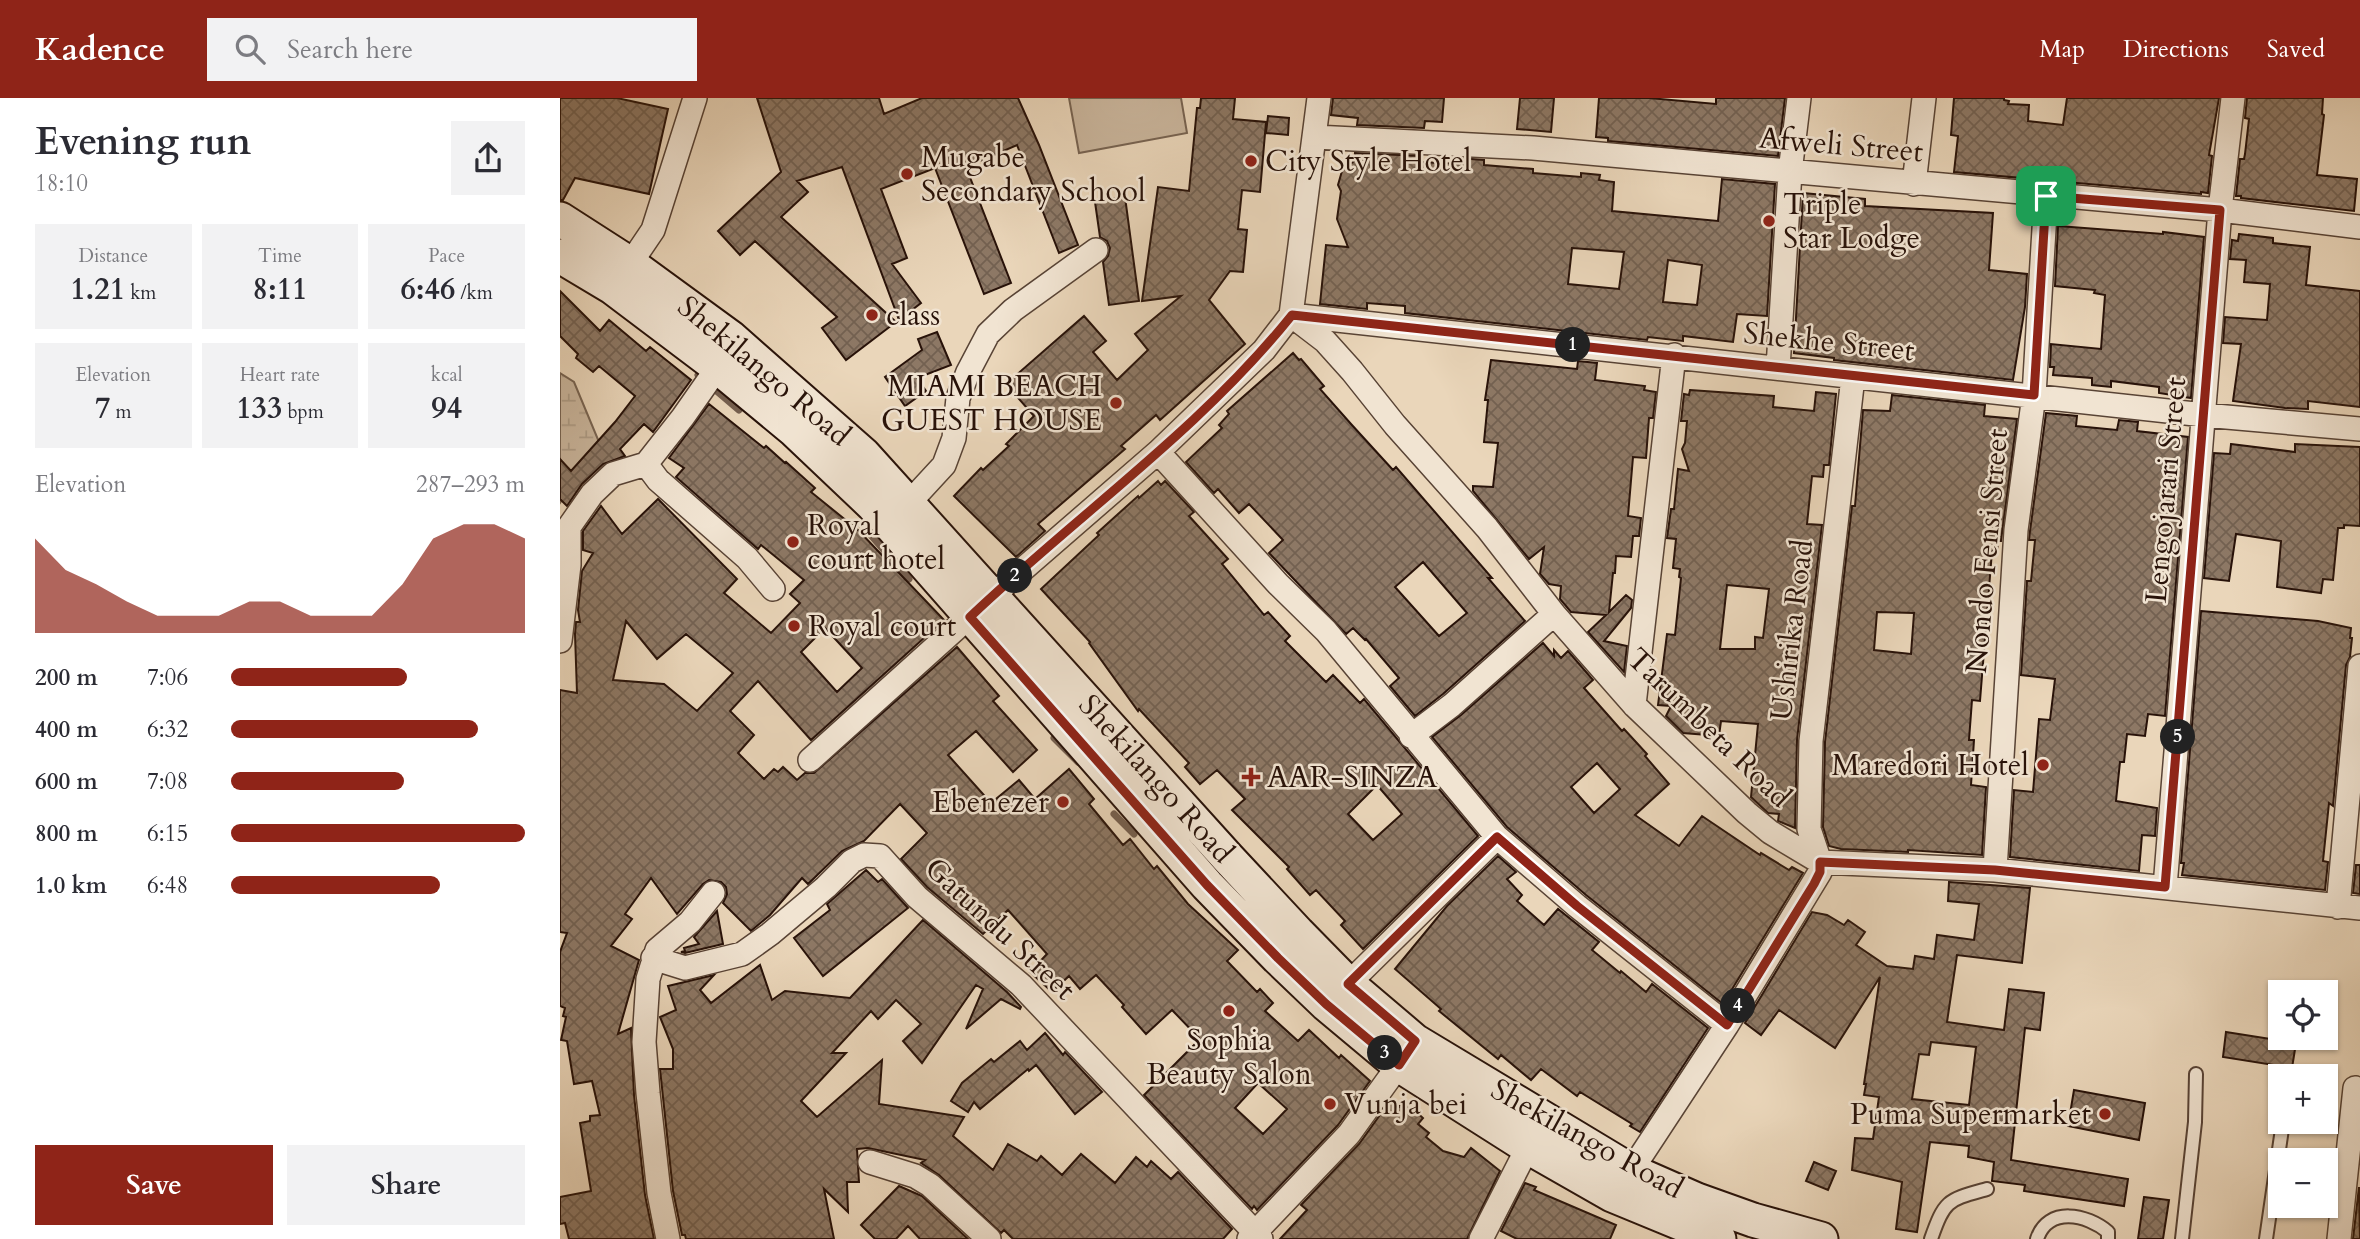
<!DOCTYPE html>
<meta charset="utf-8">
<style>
:root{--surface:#fff;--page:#f2f2f3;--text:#2b2b33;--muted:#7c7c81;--accent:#8f2418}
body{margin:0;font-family:Cardo,serif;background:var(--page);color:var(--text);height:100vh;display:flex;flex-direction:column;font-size:26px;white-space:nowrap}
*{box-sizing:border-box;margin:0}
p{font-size:23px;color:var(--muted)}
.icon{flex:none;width:38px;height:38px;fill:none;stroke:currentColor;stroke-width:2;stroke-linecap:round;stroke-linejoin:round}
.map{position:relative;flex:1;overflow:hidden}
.side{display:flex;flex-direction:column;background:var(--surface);width:560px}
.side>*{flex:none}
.tools{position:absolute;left:1708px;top:882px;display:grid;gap:14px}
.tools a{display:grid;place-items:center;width:70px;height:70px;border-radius:0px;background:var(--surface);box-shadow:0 2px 5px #0004;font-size:35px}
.pin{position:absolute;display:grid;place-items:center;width:60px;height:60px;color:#fff;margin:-30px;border-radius:14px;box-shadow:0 4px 10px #0006}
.km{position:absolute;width:35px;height:35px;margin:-18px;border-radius:50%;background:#222;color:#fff;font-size:19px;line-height:35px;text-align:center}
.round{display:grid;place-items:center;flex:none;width:74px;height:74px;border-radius:0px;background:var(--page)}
.headline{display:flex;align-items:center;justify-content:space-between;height:119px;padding:0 35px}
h1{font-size:38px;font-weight:700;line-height:52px}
.metrics{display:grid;grid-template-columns:repeat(3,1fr);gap:10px;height:119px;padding:7px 35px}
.metrics div{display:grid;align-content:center;border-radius:0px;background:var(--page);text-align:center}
.metrics b{font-size:30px;font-weight:700}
.metrics small{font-size:19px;font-weight:400}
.metrics p{font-size:19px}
.chart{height:196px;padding:14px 35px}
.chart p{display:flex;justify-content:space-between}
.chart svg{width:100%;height:126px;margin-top:7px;fill:var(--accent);opacity:.7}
.cta{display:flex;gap:14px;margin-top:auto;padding:14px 35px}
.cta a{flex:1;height:80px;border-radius:0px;background:var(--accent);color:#fff;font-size:28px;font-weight:700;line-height:80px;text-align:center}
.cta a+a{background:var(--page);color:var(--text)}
ul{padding:0 35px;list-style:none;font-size:23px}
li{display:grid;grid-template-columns:112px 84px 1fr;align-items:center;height:52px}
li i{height:18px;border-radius:9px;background:var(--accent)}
header{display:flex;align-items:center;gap:42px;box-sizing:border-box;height:98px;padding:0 35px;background:var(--accent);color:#fff}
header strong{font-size:33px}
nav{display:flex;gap:38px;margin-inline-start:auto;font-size:24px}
.search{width:490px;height:63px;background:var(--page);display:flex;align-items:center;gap:18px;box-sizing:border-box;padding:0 24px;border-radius:0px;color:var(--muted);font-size:26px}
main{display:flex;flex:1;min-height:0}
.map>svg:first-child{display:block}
</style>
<header>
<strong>Kadence</strong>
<div class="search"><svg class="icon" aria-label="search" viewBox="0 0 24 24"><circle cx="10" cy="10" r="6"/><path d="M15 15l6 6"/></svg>Search here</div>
<nav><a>Map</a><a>Directions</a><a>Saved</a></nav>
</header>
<main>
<section class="side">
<div class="headline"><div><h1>Evening run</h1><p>18:10</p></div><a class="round"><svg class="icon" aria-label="share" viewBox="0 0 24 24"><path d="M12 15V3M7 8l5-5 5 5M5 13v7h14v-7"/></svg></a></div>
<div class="metrics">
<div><p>Distance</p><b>1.21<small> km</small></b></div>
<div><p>Time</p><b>8:11</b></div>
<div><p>Pace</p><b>6:46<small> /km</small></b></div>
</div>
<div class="metrics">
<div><p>Elevation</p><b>7<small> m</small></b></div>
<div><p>Heart rate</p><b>133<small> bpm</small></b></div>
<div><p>kcal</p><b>94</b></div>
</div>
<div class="chart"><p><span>Elevation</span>287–293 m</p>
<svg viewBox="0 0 160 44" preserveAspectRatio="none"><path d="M0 44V11L10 22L20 27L30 33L40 38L50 38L60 38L70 33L80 33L90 38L100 38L110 38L120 27L130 11L140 6L150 6L160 11V44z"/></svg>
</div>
<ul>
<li><b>200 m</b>7:06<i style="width:60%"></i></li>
<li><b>400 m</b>6:32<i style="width:84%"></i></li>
<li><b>600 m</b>7:08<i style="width:59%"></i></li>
<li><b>800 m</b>6:15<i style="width:100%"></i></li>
<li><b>1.0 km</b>6:48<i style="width:71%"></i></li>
</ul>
<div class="cta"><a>Save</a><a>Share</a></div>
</section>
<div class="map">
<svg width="1800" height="1141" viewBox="0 0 1800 1141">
<defs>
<pattern id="wetland-marsh" width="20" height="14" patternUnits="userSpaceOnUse" patternTransform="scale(1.75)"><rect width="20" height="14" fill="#c9b59c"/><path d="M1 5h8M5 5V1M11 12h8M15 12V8" fill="none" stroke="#ad9b85"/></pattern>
<pattern id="building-cross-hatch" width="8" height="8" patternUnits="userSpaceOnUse" patternTransform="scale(1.75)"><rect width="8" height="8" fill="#8d7865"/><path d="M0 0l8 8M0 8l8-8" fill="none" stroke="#736151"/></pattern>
</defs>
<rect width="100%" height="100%" fill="#ead6ba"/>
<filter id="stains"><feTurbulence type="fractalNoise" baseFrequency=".00286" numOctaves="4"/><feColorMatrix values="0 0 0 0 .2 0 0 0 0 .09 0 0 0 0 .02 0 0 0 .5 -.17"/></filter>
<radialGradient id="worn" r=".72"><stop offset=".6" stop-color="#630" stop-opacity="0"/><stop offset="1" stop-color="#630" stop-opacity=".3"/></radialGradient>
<!-- wetland -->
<path fill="url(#wetland-marsh)" stroke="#786452" stroke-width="2" d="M0,275l14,9 25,60 -39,61z"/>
<!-- park -->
<path fill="#c9b59c" stroke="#786452" stroke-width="2" d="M509,0h112l6,35 -108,20z"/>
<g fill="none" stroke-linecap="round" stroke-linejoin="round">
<!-- stream -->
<path stroke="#755f4f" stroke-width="7" d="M138,277l41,35
M302,427l47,54
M494,640l24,24
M554,716l20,20"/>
</g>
<!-- building -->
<path fill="url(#building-cross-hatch)" stroke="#281209" stroke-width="2" fill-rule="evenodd" d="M0,0h57l51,11 -19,85 -74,-16 -12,22h-3z
M197,0h122l5,16 38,-16h96l21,47 39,100 -19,8 -42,-108 -51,22 45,116 -27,11 -49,-126 -54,21 26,69 -15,6 29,39 -22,17 -57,-153 -45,14 11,11 -27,25 115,105 -50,38 -24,-32 15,-11 -82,-76 -15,14 -22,-24 63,-59z
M641,0h34l-2,21 33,3 -6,70 -18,-2 -4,39 9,1 -4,42 -13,-1 -21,29 36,44 -85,76 -4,-5 -35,31 4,3 -87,75 7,7 -29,26 -62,-61 27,-28 2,2 26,-24 -3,-2 28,-28 -28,-32 78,-68 22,25 -13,11 24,28 31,-30 -13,-16 46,-38 -39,5 16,-114 31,4 8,-83h3z
M773,0h111l-2,24 -17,-1 -1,7 -67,-3 1,-7 -27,-3z
M960,0h34l-3,34 -34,-3z
M1039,0h50l67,6v-6h69l-7,58 -170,-15v-3l-12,-1z
M1394,0h50v2l5,1 -1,3 21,1 -1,16 35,4 4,-27h152l-10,57 3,1 -4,37 -7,-1v2l-247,-22 4,-36 -7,-1z
M1687,0h76l-1,16 2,1 -7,60 40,4 -3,32 -113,-13v-2h-5l4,-37h4l1,-5 4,-35 -4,-1z
M708,18l21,2 -1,17 -22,-2z
M795,55l66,3v6l37,2v-6l26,2v5l49,4v4l48,4v-4l19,2 -1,5 15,2 -2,29 106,10 4,-42 53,5 -8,132 -30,-2 -4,28 -50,-6v5l-35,-4 -1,3 -242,-27v-7l-38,-3v6l-47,-5 6,-59 22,2 -11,-28 4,-28 -3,-6 4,-14 12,-10zM1012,150l52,4 -5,37 -51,-5zM1108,162l34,5 -5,40 -34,-3z
M1243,95l62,6v7l128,7 -4,57 38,4 -2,33 -12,73 -179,-20v-2l-40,-5z
M565,99l14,104 -30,4 -6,-43 5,-6 2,-8 -3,-7 -7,-4 -5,-35z
M1498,128l105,8v-2l41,5 -13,161 -32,-5v-6l-48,-6v6l-19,-2v-7l-39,-3 1,-8h-4l1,-23 50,5 4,-54 -11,-2 1,-3 -40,-4z
M1679,136l34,4v5l37,4 -4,38 54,6v116l-52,-6v8l-23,-1 -52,-7 8,-57 -18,-1 2,-26 42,3 3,-36 -26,-2 2,-22 -16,-1 2,-19 6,1z
M0,193l40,40 9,-11 37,31 4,-4 41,33 -38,52 -9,-8 -24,25 5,7 -22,8 -21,20 -15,22 -7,-7v-40l11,12 44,-49 20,-26 -36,-30 -6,6 -17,-14 2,-4 -18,-18z
M377,234l14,33 -34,13 9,13 -21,15 -20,-29 37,-27 -4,-11z
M733,255l6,7 2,-1 23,27 -4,3 31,35 42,46 3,-3 96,111h-4l37,43 -82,73 -28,22 -25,-30 9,-8 -33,-39 -1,1 -12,-12 -7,6 -77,-81 14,-13 -34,-36 -10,9 -21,-24 -4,4 -28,-31 36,-34 -3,-3 10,-11 -2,-3zM863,464l44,51 -28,23 -44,-49z
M931,262l86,9 1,-8 19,2 -2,17 50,6 -1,4 12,2 -3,26h-4l-3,40 -13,-1 -5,59 13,2 -2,18h-6l-2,21 -15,-1 -1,17h-2l-4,39 17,-17 6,5 -1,8 -27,33 23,5 -3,26 -36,-40 18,-17 -35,-3 -11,-13 1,-13 -12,-2 -9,-10 4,-27 -15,12 -56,-68v-5l20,1 5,-44 -14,-1 4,-42h-3z
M1130,292l84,6 -1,11 41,4 2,-19 20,2 -7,71h-5l-1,12 -11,-1 -5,48 15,1 -25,215 -2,88 -17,-7 1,-7 -11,-1 -17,-16 7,-73 -37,-3 -2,15 -36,-3 -17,-17 5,-10 -13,-1 9,-71 8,1 6,-57 -2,-1 1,-8 -7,-1 3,-29 -9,-1 4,-29h3l4,-40 11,2 -7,-22 3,-6 2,-22h-6l3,-27 5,1zM1167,487l42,4 -6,49 -8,-1v12h-35z
M1332,297l93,10 -1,11 33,3 -16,122h-3l-1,11 -5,-1 -12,150 -8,-1 -3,40h5l-3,45 15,2 -4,68 -74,-5v2l-67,-3 -12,-3 -6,-19 2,-85 27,-236h3l8,-96 27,1zM1317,514l37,1 -3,41 -37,-4z
M149,306l55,44 2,-2 19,17 1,-1 29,26 -4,4 47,38 86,90 -133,120 -53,-59 -28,30 24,24 -16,18 26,26 10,-10 4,3 5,-5 14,13 8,-7h9l143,-126 42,49 -6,5 44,49 -24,22 -37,-41 -28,24 43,48 28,-23 16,19 34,-30 25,30 -5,5 34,41 7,-6 24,30 3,-3 31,38 50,46 -11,11 30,31 3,-3 13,14 -8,8 33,30 11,-11 30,28 2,-3 29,26 -32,44 -81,85 -3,-4 -2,3 -108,-114 53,-53 -1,-1 3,-3 -27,-28 -26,24 -24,-27 2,-2 -28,-30 -16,14 -11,-13 -17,16 -22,-20 17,-18 -39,-44 -25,24 -56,-47 -26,-28 26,-26 -27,-29 -36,37 -22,10 -34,33 -6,-6 -32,37 -19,16 -28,-28 4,-9 -1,-7 -5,-5 -12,-2 -6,4 -26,30 -26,-36 -26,36 7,5 -21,27 28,14 -21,74 13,-6 3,67 11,100 9,44h-85l-4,-16 -5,1v-27l31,-6 -11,-68 10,-2v-5l10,-1 -8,-34 -18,3 -7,-43 -6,-1 5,-23 -3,-1 2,-8 -5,-2v-54l7,-19 -7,-1v-242l17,3 -2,-59 1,-12h4l-2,-12 4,-39 11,-18 -10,-3v-19l18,-25 21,28 36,-35 79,80 -13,14 47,40 29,-30 -10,-9 14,-14 -43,-35 -3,4 -82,-72 8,-9 -15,-10zM66,523l31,38 29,-25 47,39 -36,38 -33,-27 -51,-4zM265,530l37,40 -25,24 -36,-40zM698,985l29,26 -24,25 -28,-26z
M1486,315l31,3 -1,10 41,4 2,-10 19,2 -1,9 51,6 -23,279 -17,-2 -3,22 -18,-2 -3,28h-4l-4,39 41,7 -2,28 -13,-1 -3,36 -129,-14 4,-67 19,2 6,-73 11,1 5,-41 -34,-4 6,-94h4l4,-41h-6l1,-9z
M1671,346l64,8v-8l65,3v79l-16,-1v3h-6l-5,52 -10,-1 -2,14 -44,-6 4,-46 -45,-7 -7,47 -25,-3 10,-125 16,1z
M598,383l3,4 4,-4 29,31 -5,4 39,43 -6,5 42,51 4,-3 22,24 -5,5 41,41 7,-7 27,28 4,-4 114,137 -115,113 -22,-24 4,-4 -29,-31 -6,5 -23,-26 2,-2 -57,-57 13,-11 -28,-29 -17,14 -15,-17 4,-4 -50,-54 -1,2 -49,-68 1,-1 -49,-53 58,-54 -2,-2 41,-37 1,2zM817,687l25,29 -29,26 -25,-26z
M1641,513l117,10 33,7 -1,10h2l-2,19 -4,8 -13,141 -4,-3 -6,58 5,1 -3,28 -143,-15 2,-12h-3z
M983,545l11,13v-6l7,8 7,-7 25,29 -9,8 38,43 2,-2 23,25 -2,2 24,28 -34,31 44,31 23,-30 58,39 1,-2 28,17 3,-3 11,6 -80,131 -137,-109 -79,-68 -75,-90 29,-22zM1037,665l23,26 -26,24 -23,-26z
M938,758l18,16 -9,7 15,16 -5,6 27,24 14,-16 41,33 -7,8 28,23 1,-2 25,21 6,-8 56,44 -68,104 -10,-6 2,-2 -52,-32 -3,4 -36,-27 -10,11 -30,-25 -3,4 -59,-48 2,-2 -46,-40 52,-63z
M1796,767h4v29l-7,-1z
M306,772l12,12 4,-3 26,29 -85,68 -29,-38 36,-28 -3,-6z
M1389,784l81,6 -8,75 -65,-8 -10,67 57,8 5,-41 35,4 -4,37 -15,-2 -14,132 117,19 -4,27 -100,-15 1,-6 -33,-4 2,-19 -26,-5 1,-11 -39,-4 -13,90 -21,-3 6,-47 -50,-12 3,-32 18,1 6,-42 -15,-2 2,-11h-2l16,-107 -45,71 -56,-38 -18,25 -16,-12 67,-111 15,3 17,10 4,-5 17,12 -9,13 31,21 26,3 2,-13 19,3 3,-24 37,5 5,-36 -31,-3zM1371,944l45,5 -7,58 -57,-6 7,-45 10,1z
M157,813l6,33 -38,9 -4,-1 4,-1 -1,-3 15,-4 -5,-7z
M363,822l84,72 14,15 -1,2 -19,-10 -35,30 17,-40 -7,-4 -54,78 -19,-22 18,-17 -25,-24 -18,19 -7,-8 -39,42h14l-45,48 16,16 65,-57 -3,44 85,13 -11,19 40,34 15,-26 29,17 4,-5 21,19 19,-21 34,29 21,-26 11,10 4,-6 20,18 7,-7 54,57 -9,10h-210l-9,-9 -3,3 -62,-58 -18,-12 4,-3 -57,-12 -11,1 2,33h-12l1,30 -24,-23 10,50h-148l-1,-4h-3l-9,-44 -13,-122h13v-20l-13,-32 16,-7 -8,-24 46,-11 -14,15 11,13 49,-38 12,35 13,-9 65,7z
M1666,934l70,11 -4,25 -69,-11z
M485,935l18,22 2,-3 37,40 -27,22 -39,-49 -7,6 -1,-2 -48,40 -6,-7 -6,10 -17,-11 11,-18 29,-24 3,3 26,-21 7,9z
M1514,992l71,13 -6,37 -71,-14z
M830,1003l8,7 6,-7 19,17 -5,6 11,9 -3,4 17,14 21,6 7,-9 29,23 -33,68h-187l27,-29 -6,-5 58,-61z
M1254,1064l22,9 -8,19 -22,-9z
M965,1085l11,4 -2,3 82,35 -6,14h-93l-16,-8z
M339,1088l23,10 46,43h-48l-12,-13 -12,13h-21l-14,-14z
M1799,1089l1,52h-7z
M1584,1099l25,3 -6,39h-25z"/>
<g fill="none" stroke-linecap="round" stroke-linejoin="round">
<!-- lane casing -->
<g stroke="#584335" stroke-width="16">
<path id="lane" d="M1371,1141c14,-40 17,-39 56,-50
M1477,1141c11,-33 50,-25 71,-7v7
M1622,1141l13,-117 1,-48
M1706,1141l17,-117"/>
</g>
<!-- street casing -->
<g stroke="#584335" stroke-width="26">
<path id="street" d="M755,39l218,11 687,62 140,17
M1354,86l10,-86
M70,166l23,-34 42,-132
M731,217l34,26 27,30 43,54 92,103 67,86 80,91 113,108 23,19 50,30 175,8 365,38
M731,217l913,100 156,14
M1218,270l12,-196 9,-74
M598,354l120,132 48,47 171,206 80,69 150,119
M86,366l12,16 89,78 26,31
M348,406l36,-39 10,-27 4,-40 10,-26 20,-38 25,-24 83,-60
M0,543l9,-76v-38l23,-33 21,-20 33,-10 37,-47 35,-50
M1074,607l40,-350
M851,638l41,-31 102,-91
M250,662l181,-163 167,-145 106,-102 27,-35 28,-217
M1435,772l21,-340 18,-135 12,-199
M1605,789l55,-677 13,-112
M1778,809l22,-241
M93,860l32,10 57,-14 28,-20 56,-47 26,-26 12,-6 16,1 37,41 104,88 240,254
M788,886l149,-147
M310,1064l45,14 15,9 59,54
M1071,1073l96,-146 93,-153v-10l-11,-33 2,-88 42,-364
M108,1141l-9,-46 -11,-100 -4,-51 4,-63 9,-29 33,-28 23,-29
M689,1141l100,-105 57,-79
M921,1141l47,-92
M1779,1141l16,-151"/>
</g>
<!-- secondary casing -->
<g stroke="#281209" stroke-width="37">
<path id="secondary" d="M0,121l70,45 100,73 134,118 364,403 70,75 50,51 67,57 216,130 66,29 56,20 68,19
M0,158l52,31 106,80 76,63 79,75 334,380 71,73 48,46 73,61 129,82 84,48 107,44"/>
</g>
<!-- lane -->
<use href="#lane" stroke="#f1e4d2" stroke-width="12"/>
<!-- street -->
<use href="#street" stroke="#f1e4d2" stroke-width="23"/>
<!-- secondary -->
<use href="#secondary" stroke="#f1e4d2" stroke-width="33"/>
</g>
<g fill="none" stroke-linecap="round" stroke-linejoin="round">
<!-- route casing -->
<g stroke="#fff" stroke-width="14">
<path id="route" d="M1486,98l174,14 -55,677 -170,-17 -175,-8v10l-6,12 -87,141 -150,-119 -80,-69 -149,147 67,57 -16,24 -73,-61 -48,-46 -71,-73 -237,-268c106,-101 230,-187 322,-302l742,80z"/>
</g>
<!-- route -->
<use href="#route" stroke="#8f2418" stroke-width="9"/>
</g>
<!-- markers -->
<g fill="#8f2418" stroke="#f1e4d2" stroke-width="2.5">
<circle cx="691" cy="63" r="7"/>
<circle cx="347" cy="76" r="7"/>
<circle cx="1209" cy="123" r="7"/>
<circle cx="312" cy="217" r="7"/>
<circle cx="556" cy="305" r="7"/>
<circle cx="233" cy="444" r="7"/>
<circle cx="234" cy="528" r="7"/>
<circle cx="1483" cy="667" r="7"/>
<path d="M687.5 668.5h7v7h7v7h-7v7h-7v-7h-7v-7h7z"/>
<circle cx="503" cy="704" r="7"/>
<circle cx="669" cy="913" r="7"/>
<circle cx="770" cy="1006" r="7"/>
<circle cx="1545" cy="1016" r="7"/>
</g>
<g text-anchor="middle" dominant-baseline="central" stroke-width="5" stroke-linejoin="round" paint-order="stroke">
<!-- street labels -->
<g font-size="30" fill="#281209" stroke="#f1e4d2">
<text transform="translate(1281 47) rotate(5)">Afweli Street</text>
<text transform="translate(1269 244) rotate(6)">Shekhe Street</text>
<text transform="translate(204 273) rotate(40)">Shekilango Road</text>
<text transform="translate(1606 392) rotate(-85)">Lengojarari Street</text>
<text transform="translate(1427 453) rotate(-85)">Nondo Fensi Street</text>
<text transform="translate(1232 532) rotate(-83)">Ushirika Road</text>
<text transform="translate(1149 630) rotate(44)">Tarumbeta Road</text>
<text transform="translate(596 681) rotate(48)">Shekilango Road</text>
<text transform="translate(440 831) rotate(43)">Gatundu Street</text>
<text transform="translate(1027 1041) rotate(29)">Shekilango Road</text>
</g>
<!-- poi labels -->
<g font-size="30" fill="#281209" stroke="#f1e4d2" text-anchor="start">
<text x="361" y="59">Mugabe<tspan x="361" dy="34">Secondary School</tspan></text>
<text x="705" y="63">City Style Hotel</text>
<text x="1223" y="106">Triple<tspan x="1223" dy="34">Star Lodge</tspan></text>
<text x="326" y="217">class</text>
<text x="542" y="288" text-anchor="end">MIAMI BEACH<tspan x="542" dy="34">GUEST HOUSE</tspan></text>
<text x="247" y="427">Royal<tspan x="247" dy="34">court hotel</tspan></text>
<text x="248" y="528">Royal court</text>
<text x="1469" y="667" text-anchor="end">Maredori Hotel</text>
<text x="707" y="679">AAR-SINZA</text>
<text x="489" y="704" text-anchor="end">Ebenezer</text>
<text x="669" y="942" text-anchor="middle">Sophia<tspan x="669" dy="34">Beauty Salon</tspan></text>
<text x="784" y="1006">Vunja bei</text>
<text x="1531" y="1016" text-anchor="end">Puma Supermarket</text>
</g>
</g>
<rect width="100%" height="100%" filter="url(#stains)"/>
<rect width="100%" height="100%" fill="url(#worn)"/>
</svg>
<div class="tools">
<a><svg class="icon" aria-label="locate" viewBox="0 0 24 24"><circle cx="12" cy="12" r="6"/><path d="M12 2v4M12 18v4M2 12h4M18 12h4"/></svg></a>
<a>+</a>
<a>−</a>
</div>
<div class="pin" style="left:1486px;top:98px;background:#1e9e55"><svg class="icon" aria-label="arrive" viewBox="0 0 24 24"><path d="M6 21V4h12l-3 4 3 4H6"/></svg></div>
<b class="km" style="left:1013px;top:247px">1</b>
<b class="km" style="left:455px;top:478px">2</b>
<b class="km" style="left:825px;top:955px">3</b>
<b class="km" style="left:1178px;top:908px">4</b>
<b class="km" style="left:1618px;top:639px">5</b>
</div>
</main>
